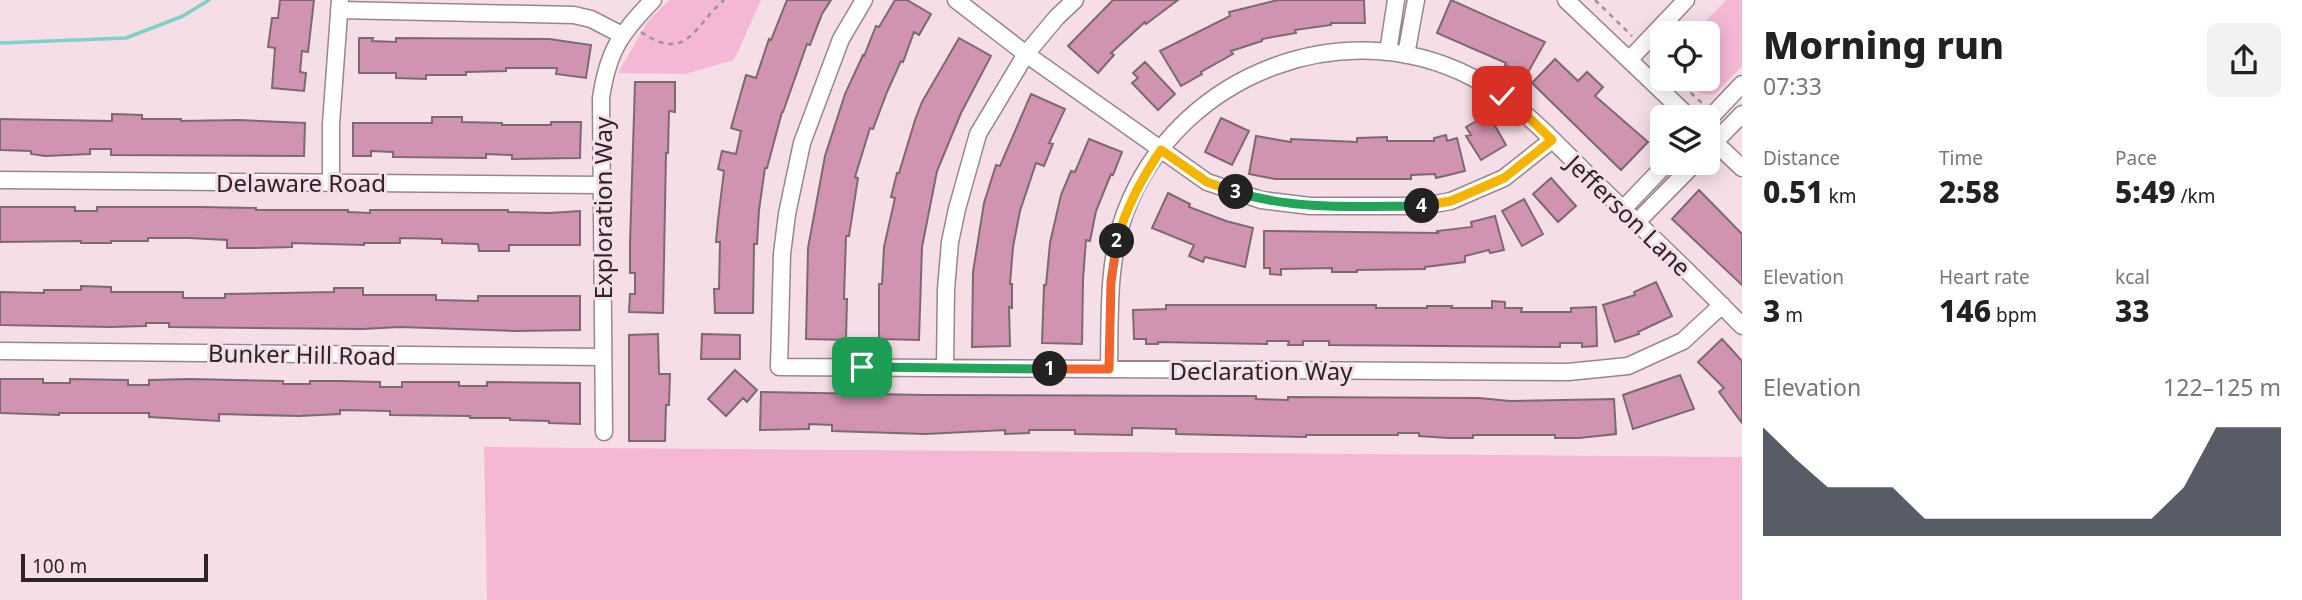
<!DOCTYPE html>
<meta charset="utf-8">
<style>
:root{--surface:#fff;--page:#f2f2f2;--text:#222;--muted:#767676;--accent:#111827}
body{margin:0;font-family:"Noto Sans",sans-serif;background:var(--page);color:var(--text);height:100vh;display:flex;flex-direction:column;font-size:26px;white-space:nowrap}
*{box-sizing:border-box;margin:0}
p{font-size:23px;color:var(--muted)}
.icon{flex:none;width:38px;height:38px;fill:none;stroke:currentColor;stroke-width:2;stroke-linecap:round;stroke-linejoin:round}
.map{position:relative;flex:1;overflow:hidden}
.panel{display:flex;flex-direction:column;background:var(--surface);width:560px}
.panel>*{flex:none}
.buttons{position:absolute;left:1650px;top:21px;display:grid;gap:14px}
.buttons a{display:grid;place-items:center;width:70px;height:70px;border-radius:10px;background:var(--surface);box-shadow:0 4px 18px #0003;font-size:35px}
.scale{position:absolute;left:21px;bottom:18px;width:187px;box-sizing:border-box;padding-left:7px;border:4px solid #2d2428;border-top:0;font-size:19px;line-height:24px;white-space:nowrap;color:#2d2428;-webkit-text-stroke:5px #f6dee9;paint-order:stroke}
.pin{position:absolute;display:grid;place-items:center;width:60px;height:60px;color:#fff;margin:-30px;border-radius:14px;box-shadow:0 4px 10px #0006}
.km{position:absolute;width:35px;height:35px;margin:-18px;border-radius:50%;background:#222;color:#fff;font-size:19px;line-height:35px;text-align:center}
.round{display:grid;place-items:center;flex:none;width:74px;height:74px;border-radius:10px;background:var(--page)}
.headline{display:flex;align-items:center;justify-content:space-between;height:119px;padding:0 21px}
h1{font-size:38px;font-weight:800;line-height:52px}
.metrics{display:grid;grid-template-columns:repeat(3,1fr);gap:10px;height:119px;padding:7px 21px}
.metrics div{display:grid;align-content:center}
.metrics b{font-size:30px;font-weight:800}
.metrics small{font-size:19px;font-weight:400}
.metrics p{font-size:19px}
.chart{height:196px;padding:14px 21px}
.chart p{display:flex;justify-content:space-between}
.chart svg{width:100%;height:126px;margin-top:7px;fill:var(--accent);opacity:.7}
main{display:flex;flex:1;min-height:0}
.map>svg:first-child{display:block}
</style>
<main>
<div class="map">
<svg width="1742" height="600" viewBox="0 0 1742 600">
<rect width="100%" height="100%" fill="#f6dee9"/>
<!-- green -->
<path fill="#f4b8d5" d="M669,0h92l-27,60 -49,14 -67,-1 30,-52z
M1726,0h16v66l-28,29 -13,-1 -16,-15h23v-46h-14z
M484,447l1258,10v143h-1255z"/>
<g fill="none" stroke-linecap="round" stroke-linejoin="round">
<!-- stream -->
<path stroke="#7ed1c7" stroke-width="3.5" d="M0,43l126,-5 57,-22 26,-16"/>
</g>
<!-- building -->
<path fill="#d093b0" stroke="#7d6972" stroke-width="2" d="M280,0h34l-6,52 -6,-1 -2,21 6,1 -2,18 -32,-3 3,-40 -7,-1 4,-29h6z
M787,0h44l-9,14 -12,31 -3,-1 -24,68h-1l-15,56h-2l-6,42 -2,34h-3l-1,69h-38l-1,-24h5l1,-47h-4l2,-22 6,-49 -6,-2 4,-18 14,3 5,-23 -10,-3 15,-53 10,3 13,-39 2,1z
M895,0h12l24,14 -12,21 -5,-3 -11,30 -2,-1 -14,31 -14,37 -3,-1 -15,49 3,1 -9,58h-3l-2,63h3l-1,41 -40,-1 2,-91 17,-92 20,-62 18,-39 1,1 12,-30 3,1z
M1113,0h65l-32,24 -1,-2 -34,31 3,2 -16,18 -30,-27z
M1278,0h86l1,23h-34v2l-36,5 1,3 -34,6v2l-31,10 2,3 -32,18 1,2 -21,12 -21,-35 70,-35 -1,-4z
M1451,0l94,42 -19,34 -21,-11 1,-2 -69,-30z
M359,38h14l-1,3 24,1v-4l153,1 42,6 -5,33 -30,-4 1,-6h-51v3l-40,1v3h-40v4l-30,-1v-5h-37z
M959,38l32,18 -30,57 -24,58 -15,76 -3,93 -40,-1v-55h3l2,-37 11,-49 -4,-1 6,-24h2l16,-53 7,-18z
M1555,59l23,22 9,-9 16,15 -8,9 53,46 -27,28 -89,-87z
M1145,62l30,32 -17,16 -26,-27 6,-5 -5,-5z
M635,82h40v30l-6,-1 -1,42h-2l-3,160 -34,-1 1,-18h5v-21h-5v-30z
M1031,94l34,15 -16,34 4,1 -9,22 -8,-3 -16,48 -7,36 -3,37h2v24l-3,-1 1,39 -38,1 1,-75 11,-69 12,-38 4,1z
M112,114l30,1v4h39v2l58,-1 66,3 -1,33 -193,-1v-6h-21v5l-45,2 -14,-2v-3l-31,-1v-31l112,2z
M1488,114l18,31 -25,15 -15,-24 5,-1 -5,-8z
M432,117h30v5l40,1v2h49v-3h30l-1,36 -68,1v-4l-26,-1v4l-93,-1v-5l-22,-1v5h-18v-33h79z
M1221,118l28,13 -17,34 -27,-13z
M1446,135l1,6 10,-3 8,33 -29,7 -1,-4 -24,1v4h-136l-26,-5 7,-38 35,6v-3l66,3v-4l30,-1v4h47v-3z
M1089,139l33,13 -9,23 -2,-1 -15,37 -6,30 -4,-1 -3,40 -1,64 -40,-1 2,-58h2l4,-42 11,-48 10,-24 4,1z
M1551,178l25,28 -18,16 -25,-28z
M1699,190l43,44v51l-70,-66z
M1168,193l22,11 -1,3 37,14 27,7 -8,39 -40,-10 -2,5 -14,-6 5,-11 -42,-17z
M1524,199l19,35 -21,12 -20,-35z
M0,207h75v4h22v-4h104l55,1v2h92v2l22,1v-3h138v2l41,1 31,-2v34h-71v6h-30l-1,-7 -36,-1v-4l-42,-1v5h-36v2l-72,-2v4l-37,1h-28v-8l-38,-2h-41v3h-37v2h-30v-2l-81,1z
M1495,216l9,34 -14,3 -1,-3 -24,6v6l-40,5v2l-68,1v2h-25v-4l-51,1v6l-11,-1v-6h-6v-37l174,2 -1,-2 35,-4 -1,-5z
M1656,282l16,34 -34,16 1,2 -24,8 -12,-37 32,-10 -1,-3z
M81,286l30,1v5h72v6h42v-4l109,-2v-4h29v7h73v5l42,1v-5h102v34l-66,1 -114,-4 -37,2 -194,-2v-4h-23v3l-36,1 -110,-2v-33l44,1v-3h37z
M1492,301l13,1v6h17l-1,4h50v-4l25,-1 1,39 -15,1v-4h-22v4l-231,-2v-4h-26v4h-15l1,-4h-22v3l-109,-2v2h-12v-5h-12l-1,-29 33,-1v-4h210v3h51v-2h25l-1,2h41z
M658,334l1,40h11l-1,31h-3l-1,36h-36v-106z
M702,334l38,1v24h-39z
M1722,339l20,22v62l-23,-31 5,-4 -26,-26z
M735,370l22,20 -10,12 -4,-4 -17,18 -18,-17z
M1680,375l14,34 -61,20 -10,-34z
M0,379h43v4h27v-4l58,1v5h21v-5l41,-1 93,2v3h27v-3h30l40,1v5h22v-5h57v4h28v-4l93,1v41l-31,-1v-2l-39,-1v-2h-40v-2l-80,-1v-4l-50,-1v4l-41,2 -80,-2v7l-70,-4v-4h-90v2l-59,-2z
M761,392l165,3 316,1h14v3l32,1v-3l191,1 31,3 104,-2 2,35 -37,4h-24v-3h-82v3h-25l-29,-2v-3h-21v2h-92v2l-130,-3v-5l-44,-1v7l-57,-1v-4h-46v3l-24,1v-4l-80,4 -93,-3v-6l-23,-1v5l-49,1z"/>
<g fill="none" stroke-linecap="round" stroke-linejoin="round">
<!-- minor casing -->
<g stroke="#9a858e" stroke-width="19">
<path id="minor" d="M864,0l-23,39 -39,104 -15,71 -5,40 -3,113 789,5 60,-6 55,-25 39,-36
M956,0l70,54 181,128 54,18 49,6h113l28,-5 53,-23 48,-38
M1566,0l123,117
M339,10l235,5 17,4 31,16
M1388,52l8,-52
M1406,55l10,-55
M1629,60l57,-60
M1708,120l34,-36
M1708,136l34,32
M1708,149l34,-35
M0,180l602,5
M331,182v-58l9,-124
M1623,209l44,-46
M1637,222l58,-59
M0,351l603,6
M945,368l1,-79 4,-47 7,-33 21,-75 48,-80 31,-37 18,-17
M1109,369c1,-53 -2,-106 16,-156 53,-142 228,-207 359,-129 42,25 76,64 111,98 49,48 99,94 147,144
M604,432l-3,-334c7,-47 19,-64 52,-98"/>
</g>
<!-- path -->
<path stroke="#a19098" stroke-width="2.5" stroke-dasharray="5 5" stroke-linecap="butt" d="M1595,0l37,36
M641,32c47,32 53,-7 83,-32
M1652,56l10,9
M1676,79l27,25"/>
<!-- minor -->
<use href="#minor" stroke="#fff" stroke-width="16"/>
</g>
<g fill="none" stroke-linecap="round" stroke-linejoin="round">
<!-- split-1 casing -->
<g stroke="#fff" stroke-width="14">
<path id="split-1" d="M862,367l188,2"/>
</g>
<!-- split-2 casing -->
<g stroke="#fff" stroke-width="14">
<path id="split-2" d="M1050,369h59l2,-87 6,-41"/>
</g>
<!-- split-3 casing -->
<g stroke="#fff" stroke-width="14">
<path id="split-3" d="M1117,241c9,-34 24,-62 44,-91l46,32 29,10"/>
</g>
<!-- split-4 casing -->
<g stroke="#fff" stroke-width="14">
<path id="split-4" d="M1236,192c60,19 124,14 186,14"/>
</g>
<!-- split-5 casing -->
<g stroke="#fff" stroke-width="14">
<path id="split-5" d="M1422,206l29,-5 53,-23 48,-38 -32,-31 -18,-13"/>
</g>
<!-- split-1 -->
<use href="#split-1" stroke="#22a559" stroke-width="9"/>
<!-- split-2 -->
<use href="#split-2" stroke="#f0652b" stroke-width="9"/>
<!-- split-3 -->
<use href="#split-3" stroke="#f5b400" stroke-width="9"/>
<!-- split-4 -->
<use href="#split-4" stroke="#22a559" stroke-width="9"/>
<!-- split-5 -->
<use href="#split-5" stroke="#f5b400" stroke-width="9"/>
</g>
<g text-anchor="middle" dominant-baseline="central" stroke-width="6" stroke-linejoin="round" paint-order="stroke">
<!-- street labels -->
<g font-size="24" fill="#2d2428" stroke="#f6dee9">
<text x="301" y="182">Delaware Road</text>
<text transform="translate(602 208) rotate(-90)">Exploration Way</text>
<text transform="translate(1629 215) rotate(44)">Jefferson Lane</text>
<text transform="translate(302 354) rotate(1)">Bunker Hill Road</text>
<text x="1261" y="370">Declaration Way</text>
</g>
</g>
</svg>
<div class="buttons">
<a><svg class="icon" aria-label="locate" viewBox="0 0 24 24"><circle cx="12" cy="12" r="6"/><path d="M12 2v4M12 18v4M2 12h4M18 12h4"/></svg></a>
<a><svg class="icon" aria-label="layers" viewBox="0 0 24 24"><path d="M12 4l9 5-9 5-9-5zM3 14l9 5 9-5"/></svg></a>
</div>
<div class="scale">100 m</div>
<div class="pin" style="left:862px;top:367px;background:#1e9e55"><svg class="icon" aria-label="arrive" viewBox="0 0 24 24"><path d="M6 21V4h12l-3 4 3 4H6"/></svg></div>
<div class="pin" style="left:1502px;top:96px;background:#d93025"><svg class="icon" aria-label="check" viewBox="0 0 24 24"><path d="M5 12l5 5 9-10"/></svg></div>
<b class="km" style="left:1050px;top:369px">1</b>
<b class="km" style="left:1117px;top:241px">2</b>
<b class="km" style="left:1236px;top:192px">3</b>
<b class="km" style="left:1422px;top:206px">4</b>
</div>
<section class="panel">
<div class="headline"><div><h1>Morning run</h1><p>07:33</p></div><a class="round"><svg class="icon" aria-label="share" viewBox="0 0 24 24"><path d="M12 15V3M7 8l5-5 5 5M5 13v7h14v-7"/></svg></a></div>
<div class="metrics">
<div><p>Distance</p><b>0.51<small> km</small></b></div>
<div><p>Time</p><b>2:58</b></div>
<div><p>Pace</p><b>5:49<small> /km</small></b></div>
</div>
<div class="metrics">
<div><p>Elevation</p><b>3<small> m</small></b></div>
<div><p>Heart rate</p><b>146<small> bpm</small></b></div>
<div><p>kcal</p><b>33</b></div>
</div>
<div class="chart"><p><span>Elevation</span>122–125 m</p>
<svg viewBox="0 0 160 44" preserveAspectRatio="none"><path d="M0 44V6L10 17L20 27L30 27L40 27L50 38L60 38L70 38L80 38L90 38L100 38L110 38L120 38L130 27L140 6L150 6L160 6V44z"/></svg>
</div>
</section>
</main>
